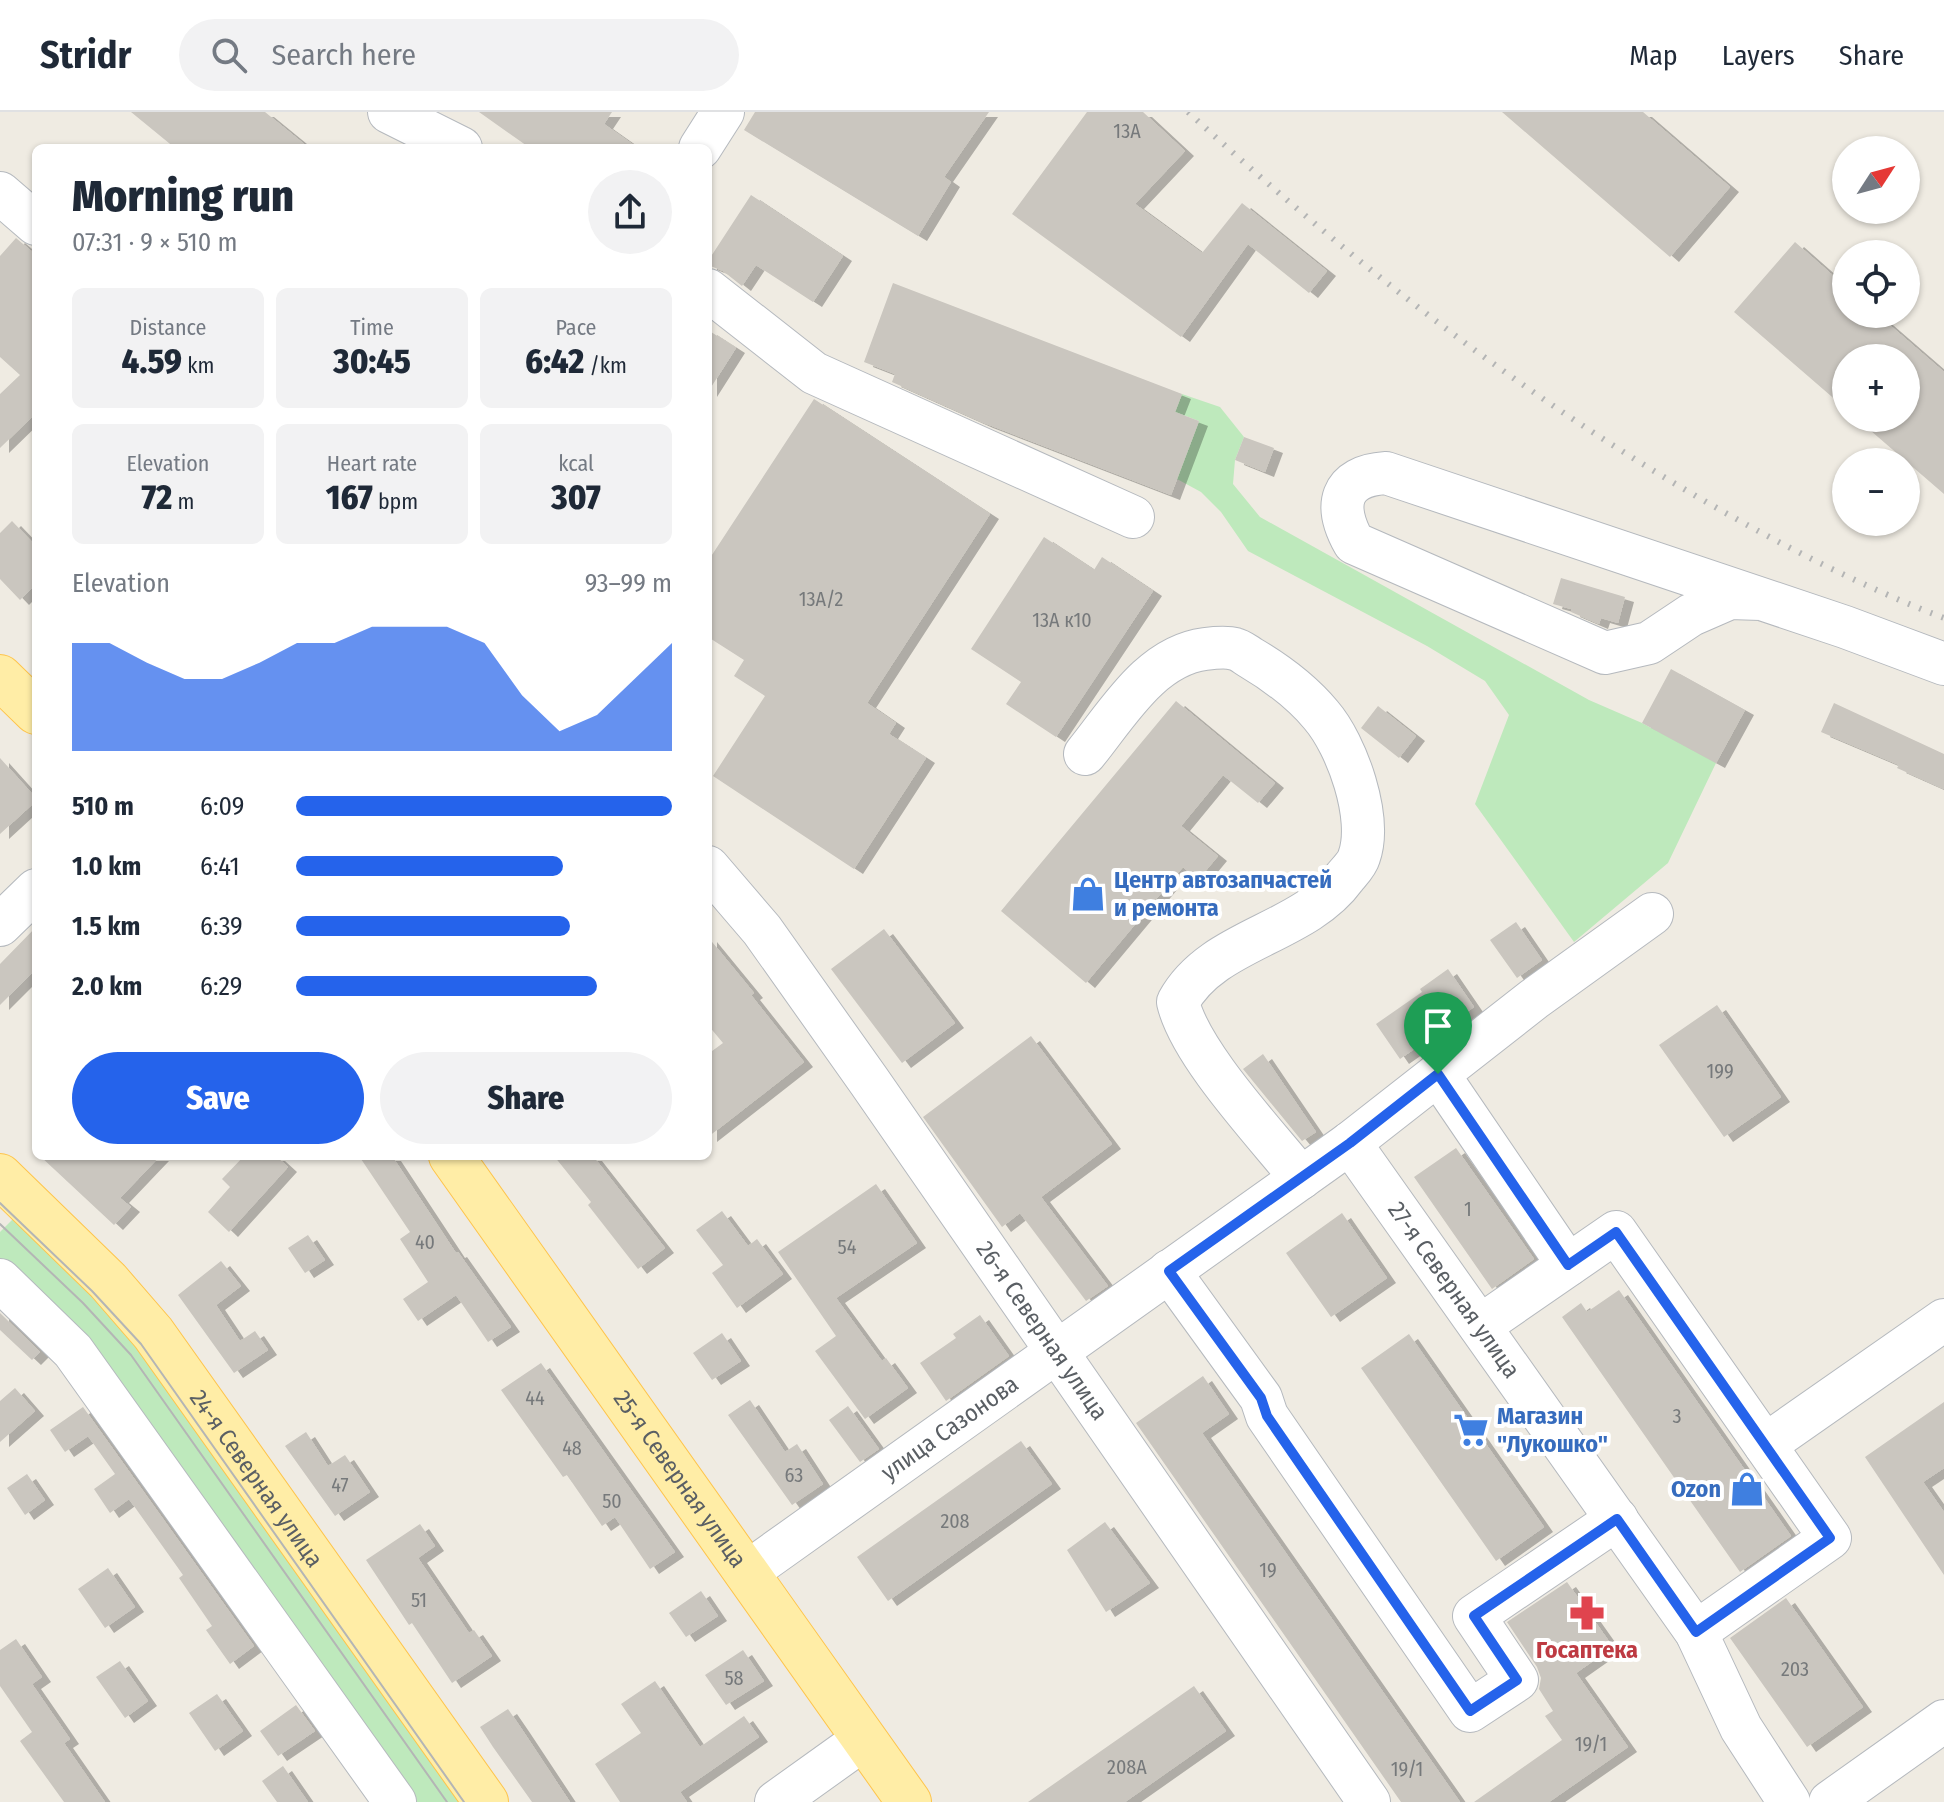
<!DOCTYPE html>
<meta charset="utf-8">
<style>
:root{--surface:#fff;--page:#f2f2f3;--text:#1f2937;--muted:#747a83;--line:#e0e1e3;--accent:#2563eb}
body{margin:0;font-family:"Fira Sans Condensed",sans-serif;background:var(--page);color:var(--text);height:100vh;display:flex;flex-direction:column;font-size:30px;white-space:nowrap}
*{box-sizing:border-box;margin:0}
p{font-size:26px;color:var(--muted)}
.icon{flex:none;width:44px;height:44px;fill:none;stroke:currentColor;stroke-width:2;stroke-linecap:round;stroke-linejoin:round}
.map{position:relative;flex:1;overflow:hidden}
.side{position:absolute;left:32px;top:32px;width:680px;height:1016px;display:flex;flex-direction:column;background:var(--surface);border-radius:12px;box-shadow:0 2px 6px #0004}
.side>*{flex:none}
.needle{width:52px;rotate:54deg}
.buttons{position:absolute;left:1832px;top:24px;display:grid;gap:16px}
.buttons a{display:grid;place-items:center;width:88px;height:88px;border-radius:50%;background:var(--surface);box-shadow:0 2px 6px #0004;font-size:40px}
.pin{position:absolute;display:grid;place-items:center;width:68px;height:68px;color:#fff;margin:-82px -34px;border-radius:50% 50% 50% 0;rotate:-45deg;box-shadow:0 0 8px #0007}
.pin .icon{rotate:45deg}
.round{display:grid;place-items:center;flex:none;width:84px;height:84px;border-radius:42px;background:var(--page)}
.head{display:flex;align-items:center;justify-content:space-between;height:136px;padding:0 40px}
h1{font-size:44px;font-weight:800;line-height:60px}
.metrics{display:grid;grid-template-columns:repeat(3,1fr);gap:12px;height:136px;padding:8px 40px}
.metrics div{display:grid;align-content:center;border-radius:12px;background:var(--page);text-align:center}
.metrics b{font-size:34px;font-weight:800}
.metrics small{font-size:22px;font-weight:400}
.metrics p{font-size:22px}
.chart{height:224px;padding:16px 40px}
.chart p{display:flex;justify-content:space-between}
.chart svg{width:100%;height:144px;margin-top:8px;fill:var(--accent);opacity:.7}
.button{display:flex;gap:16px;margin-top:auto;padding:16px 40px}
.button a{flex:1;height:92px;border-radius:48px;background:var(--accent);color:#fff;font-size:32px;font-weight:800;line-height:92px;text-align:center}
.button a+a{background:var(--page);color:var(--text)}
ul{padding:0 40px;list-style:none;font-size:26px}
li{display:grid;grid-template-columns:128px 96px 1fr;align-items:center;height:60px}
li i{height:20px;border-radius:10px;background:var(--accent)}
header{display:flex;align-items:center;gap:48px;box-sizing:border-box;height:112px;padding:0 40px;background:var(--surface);border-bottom:2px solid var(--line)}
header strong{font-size:38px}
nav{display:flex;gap:44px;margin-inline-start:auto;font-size:28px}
.search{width:560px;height:72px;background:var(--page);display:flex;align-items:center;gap:20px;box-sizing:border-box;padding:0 28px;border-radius:44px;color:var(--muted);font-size:30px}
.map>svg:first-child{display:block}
</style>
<header>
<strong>Stridr</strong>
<div class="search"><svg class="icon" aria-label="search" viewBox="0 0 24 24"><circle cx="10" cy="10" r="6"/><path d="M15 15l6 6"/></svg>Search here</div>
<nav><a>Map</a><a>Layers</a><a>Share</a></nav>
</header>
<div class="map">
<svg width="1944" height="1690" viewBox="0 0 1944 1690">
<defs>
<filter id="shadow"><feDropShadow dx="9" dy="5" stdDeviation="0" flood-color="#0004"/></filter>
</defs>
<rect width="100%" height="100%" fill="#efebe2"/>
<!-- green -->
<path fill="#bee9bc" d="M1182,282l38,13 24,30 -9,23 -2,24 27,33 329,183 53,23 74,40 -48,100 -94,79 -99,-138 34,-89 -24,-34 -58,-35 -179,-95 -27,-39 -20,-20 -24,-13 22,-58 -24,-9z
M19,1101l84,85 363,504h-60l-406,-532v-38z"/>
<!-- building -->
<path fill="#cac6bf" filter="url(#shadow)" d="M131,0h134l44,36h-134z
M479,0h133l-8,12 34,24h-108z
M755,0h234l-45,65 7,5 -33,54 -174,-106z
M1087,0h56l42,39 -50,53 67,49 40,-50 85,68 -18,22 -61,-49 -67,93 -169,-123z
M1502,0h141l87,75 -60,70z
M751,83l92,61 -30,46 -57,-37 -14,21 -19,-15 -15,-6v-4z
M16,126l20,17v158l-36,35v-54l20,-19 -20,-18v-101z
M1795,130l51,45v27h31l67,58v122l-88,-76h50v-60h-60v51l-112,-97z
M893,171l289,111 -7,18 24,9 -28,74 -187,-72 -92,-41 3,-8 -31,-12z
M708,218l28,18 -28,44z
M814,287l176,115 -123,189 29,20 -7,11 37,24 -72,111 -141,-93 52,-80 -31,-20 10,-16 -36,-23v-76z
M1244,325l30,11 -9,24 -30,-12z
M12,409l24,25v38l-16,16 -20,-21v-46z
M1044,425l50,33 8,-13 51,34 -97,146 -50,-33 15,-22 -50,-33z
M1561,466l64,19 -7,26 -17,-5 -2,6 -28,-12v-3l-18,-5z
M1671,557l74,41 -29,53 -74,-40z
M1176,589l99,82 -17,20 -35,-28 -42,51 37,30 -20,24 -15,-13 -97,116 -85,-72z
M1834,591l110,51v35l-47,-21 2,-3 -78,-33z
M1378,594l38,30 -17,22 -38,-30z
M0,646l36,40v3l-36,33z
M1516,810l26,38 -25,18 -27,-38z
M36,815v42l-36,36v-41z
M884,817l71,94 -53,40 -71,-94z
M708,825l46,56 -3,2 53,67 -96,75v-83l15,-11 -15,-18z
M1448,857l26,38 -74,52 -24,-35 46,-32 -2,-3z
M1717,893l64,92 -57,40 -65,-92z
M1031,924l81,108 -71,53 67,89 -22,15 -66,-88 -18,14 -79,-110z
M1263,942l53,78 -14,9 -59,-72z
M1456,1036l78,111 -42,30 -78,-112z
M40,1044h120l-40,42 11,9 -17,18z
M244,1044h32l12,11 -59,65 -21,-20 22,-25 -8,-8z
M359,1044h33l64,97 2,-1 53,75 -23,15 -32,-47 -38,26 -15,-22 25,-17 -28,-43 10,-7z
M554,1044h39l72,92 -27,21 -50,-64 3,-3z
M876,1072l41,59 -81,55 46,63 4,-3 22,30 -43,31 -50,-68 21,-15 -58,-84z
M722,1099l26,35 9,-7 26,35 -46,34 -25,-35 11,-8 -27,-35z
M1342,1101l45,65 -56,39 -45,-64z
M308,1123l17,25 -20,13 -17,-25z
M221,1149l20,25 -25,19 24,36 15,-10 13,19 -34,23 -56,-78z
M1619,1178l172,246 -51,36 -178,-255 19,-14 6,9z
M0,1201l40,39 -8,8 -32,-30z
M980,1203l29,41 -63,45 -26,-38 36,-25 -3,-4z
M722,1221l19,28 -29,19 -19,-27z
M1409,1222l135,193 -48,34 -135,-193z
M541,1251l134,189 -25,17 -35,-52 -13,9 -35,-51 -4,2 -62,-87z
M1203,1264l26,38 -27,19 258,369h-59l-265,-379z
M15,1276l20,23 -35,31v-41z
M750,1288l35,52 12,-8 26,40 -31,21 -64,-90z
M1944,1290v66l-21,14 21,30v63l-79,-118z
M848,1294l31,43 -19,13 -31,-42z
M83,1295l171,239 -24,18 -24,-34 6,-4 -33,-48 4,-3 -54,-76 -19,14 -16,-24 21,-15 -27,-38 -23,16 -15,-22z
M306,1320l22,34 17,-11 25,37 -35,24 -50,-70z
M1021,1329l31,43 -164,117 -31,-44z
M27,1362l18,26 -20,15 -18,-27z
M1105,1410l45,61 -44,29 -39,-62z
M420,1412l15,22 -17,12 51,75 5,-3 18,26 -40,27 -40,-60 -3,2 -43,-65z
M108,1456l27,39 -30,21 -27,-39z
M1567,1470l46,65 -37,26 52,74 -79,55h-75l88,-62 -17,-24 8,-5 -14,-22 2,-11 -4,-11 -30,-45z
M701,1479l17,25 -32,21 -17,-24z
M1786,1486l77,109 -56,40 -77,-109z
M16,1527l26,38 -10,7 38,55 -6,4 41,59h-41l-44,-61 12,-9 -32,-46v-36z
M743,1538l21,31 -38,24 -21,-30z
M120,1549l28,40 -23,17 -29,-41z
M655,1569l45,66 44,-31 15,21 -79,55 7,10h-67l-25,-38 46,-31 -20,-29z
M1194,1574l32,45 -101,71h-97z
M217,1582l26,37 -28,20 -26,-38z
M296,1593l19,26 -37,25 -18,-25z
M508,1597l13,19 49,74h-38l-39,-55 -13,-20z
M283,1654l25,36h-31l-15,-21z"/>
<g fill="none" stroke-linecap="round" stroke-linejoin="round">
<!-- minor casing -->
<g stroke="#b5b9be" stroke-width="44">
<g id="minor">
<path d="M389,0l72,36"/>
<path d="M700,36l23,-36"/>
<path d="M0,81l36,31"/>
<path d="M708,178l106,83 319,144"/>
<path d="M1761,487l-31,-1 -39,17 -42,28 -44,10 -251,-110c-21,-37 -15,-67 32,-70l459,154 99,37"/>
<path d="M1085,642c32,-39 65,-98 120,-105 8,-1 23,-2 30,0 5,1 11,6 16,9 27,16 50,33 70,57 26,30 52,103 38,142 -2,7 -9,14 -14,20 -42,58 -132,61 -167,125 12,52 88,132 123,176"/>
<path id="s1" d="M708,755l54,63 107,151 500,721"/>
<path d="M0,813l36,-35"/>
<path d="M1438,962l130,191"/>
<path id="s2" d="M1350,1031l346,489 45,96 48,74"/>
<path d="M1169,1159l92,127 6,18 203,295 47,-31 -43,-64 143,-97"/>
<path d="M0,1168l73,71 322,451"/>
<path d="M1480,1214l136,-94 214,306 -134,94"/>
<path d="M1765,1333l179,-125"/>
<path id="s3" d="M746,1461l604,-430 184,-144 118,-85"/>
<path d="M776,1690l88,-63"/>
<path d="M1830,1690l114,-81"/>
</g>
</g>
<!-- major casing -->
<g stroke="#fec44b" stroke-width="46">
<g id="major">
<path d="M0,565l36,35"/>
<path id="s4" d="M451,1044l458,646"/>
<path id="s5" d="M0,1064l108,105 45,52 333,469"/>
</g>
</g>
<!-- minor -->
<use href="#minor" stroke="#fff" stroke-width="42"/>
<!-- major -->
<use href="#major" stroke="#ffeda6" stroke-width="44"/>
<!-- tram -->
<path stroke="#b4b5b5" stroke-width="2" d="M0,1091l92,88 49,53 323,458
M0,1112l83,79 48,52 316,447"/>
<!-- rail -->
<path stroke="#b4b5b5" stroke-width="6" stroke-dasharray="2 10" stroke-linecap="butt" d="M1188,0c167,153 344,293 543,404 68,38 140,74 213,102"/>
</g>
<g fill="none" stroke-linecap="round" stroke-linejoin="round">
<!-- route casing -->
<g stroke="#fff" stroke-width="16">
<path id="route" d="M1438,962l130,191 48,-33 214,306 -134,94 -79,-113 -143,97 43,64 -47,31 -203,-295 -6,-18 -92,-127 181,-128z"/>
</g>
<!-- route -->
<use href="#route" stroke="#2563eb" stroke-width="10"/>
</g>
<!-- icons -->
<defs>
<g id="shop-bare" transform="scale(2.76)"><path d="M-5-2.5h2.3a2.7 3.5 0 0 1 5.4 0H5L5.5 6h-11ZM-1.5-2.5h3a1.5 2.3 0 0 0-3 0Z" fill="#3f7fe0" stroke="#fff" stroke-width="2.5" paint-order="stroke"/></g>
<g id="supermarket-bare" transform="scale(2.76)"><path d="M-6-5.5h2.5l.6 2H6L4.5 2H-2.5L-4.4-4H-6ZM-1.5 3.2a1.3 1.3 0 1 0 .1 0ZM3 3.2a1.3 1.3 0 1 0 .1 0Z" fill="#3f7fe0" stroke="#fff" stroke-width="2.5" paint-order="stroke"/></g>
<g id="pharmacy-bare" transform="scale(2.76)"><path d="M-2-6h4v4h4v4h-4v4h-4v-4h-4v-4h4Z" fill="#e0444e" stroke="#fff" stroke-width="2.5" paint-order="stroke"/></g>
</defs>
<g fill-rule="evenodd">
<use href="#shop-bare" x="1088" y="782"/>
<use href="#supermarket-bare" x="1471" y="1318"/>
<use href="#shop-bare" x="1747" y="1377"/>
<use href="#pharmacy-bare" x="1587" y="1501"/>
</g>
<g text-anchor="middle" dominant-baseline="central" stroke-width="8" stroke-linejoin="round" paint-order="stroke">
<!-- number labels -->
<g font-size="20" fill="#76797b">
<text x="1127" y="19">13А</text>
<text x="821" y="487">13А/2</text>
<text x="1062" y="508">13А к10</text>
<text x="1720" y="959">199</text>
<text x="1468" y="1097">1</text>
<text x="425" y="1130">40</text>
<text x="847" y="1135">54</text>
<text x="535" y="1286">44</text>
<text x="1677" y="1304">3</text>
<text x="572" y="1336">48</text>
<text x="794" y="1363">63</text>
<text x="340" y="1373">47</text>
<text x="612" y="1389">50</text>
<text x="955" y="1409">208</text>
<text x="1268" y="1458">19</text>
<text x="419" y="1488">51</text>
<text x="1795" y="1557">203</text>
<text x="734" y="1566">58</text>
<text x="1591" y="1632">19/1</text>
<text x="1127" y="1655">208А</text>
<text x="1407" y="1657">19/1</text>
</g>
<!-- shop labels -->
<g font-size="24" font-weight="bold" fill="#366cbe" stroke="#fff" text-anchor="start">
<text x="1114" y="768">Центр автозапчастей<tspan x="1114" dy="28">и ремонта</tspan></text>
<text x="1497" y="1304">Магазин<tspan x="1497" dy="28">"Лукошко"</tspan></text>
<text x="1721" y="1377" text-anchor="end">Ozon</text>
</g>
<!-- street labels -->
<g font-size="24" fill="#5a5f64" stroke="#fff">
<text stroke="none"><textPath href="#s2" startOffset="180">27-я Северная улица</textPath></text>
<text stroke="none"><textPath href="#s1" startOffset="572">26-я Северная улица</textPath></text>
<text stroke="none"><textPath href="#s3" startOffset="250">улица Сазонова</textPath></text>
<text stroke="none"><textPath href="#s5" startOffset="398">24-я Северная улица</textPath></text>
<text stroke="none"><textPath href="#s4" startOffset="396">25-я Северная улица</textPath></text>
</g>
<!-- health labels -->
<g font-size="24" font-weight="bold" fill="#be3a42" stroke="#fff">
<text x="1587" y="1538">Госаптека</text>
</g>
</g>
</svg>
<div class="buttons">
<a><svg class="needle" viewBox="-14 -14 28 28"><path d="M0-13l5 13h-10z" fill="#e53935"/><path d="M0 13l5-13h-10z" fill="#747a83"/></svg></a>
<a><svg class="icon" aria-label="locate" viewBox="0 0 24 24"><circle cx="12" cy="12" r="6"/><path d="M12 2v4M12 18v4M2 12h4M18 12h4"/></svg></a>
<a>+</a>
<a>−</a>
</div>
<div class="pin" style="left:1438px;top:962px;background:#1e9e55"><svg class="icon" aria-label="arrive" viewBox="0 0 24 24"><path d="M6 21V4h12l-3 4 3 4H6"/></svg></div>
<section class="side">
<div class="head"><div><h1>Morning run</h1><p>07:31 · 9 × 510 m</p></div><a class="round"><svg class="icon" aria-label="share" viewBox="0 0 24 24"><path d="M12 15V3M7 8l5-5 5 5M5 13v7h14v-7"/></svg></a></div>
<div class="metrics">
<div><p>Distance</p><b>4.59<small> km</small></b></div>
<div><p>Time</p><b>30:45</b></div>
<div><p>Pace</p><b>6:42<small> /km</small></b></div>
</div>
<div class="metrics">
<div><p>Elevation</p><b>72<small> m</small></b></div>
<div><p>Heart rate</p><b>167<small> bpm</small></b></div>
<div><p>kcal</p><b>307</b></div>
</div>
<div class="chart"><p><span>Elevation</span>93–99 m</p>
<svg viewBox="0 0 160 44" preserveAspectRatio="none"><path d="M0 44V11L10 11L20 17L30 22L40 22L50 17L60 11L70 11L80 6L90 6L100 6L110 11L120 27L130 38L140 33L150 22L160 11V44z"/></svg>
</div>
<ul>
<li><b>510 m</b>6:09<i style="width:100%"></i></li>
<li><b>1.0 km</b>6:41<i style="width:71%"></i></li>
<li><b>1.5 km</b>6:39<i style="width:73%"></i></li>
<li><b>2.0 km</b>6:29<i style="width:80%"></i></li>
</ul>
<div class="button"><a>Save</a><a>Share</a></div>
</section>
</div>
